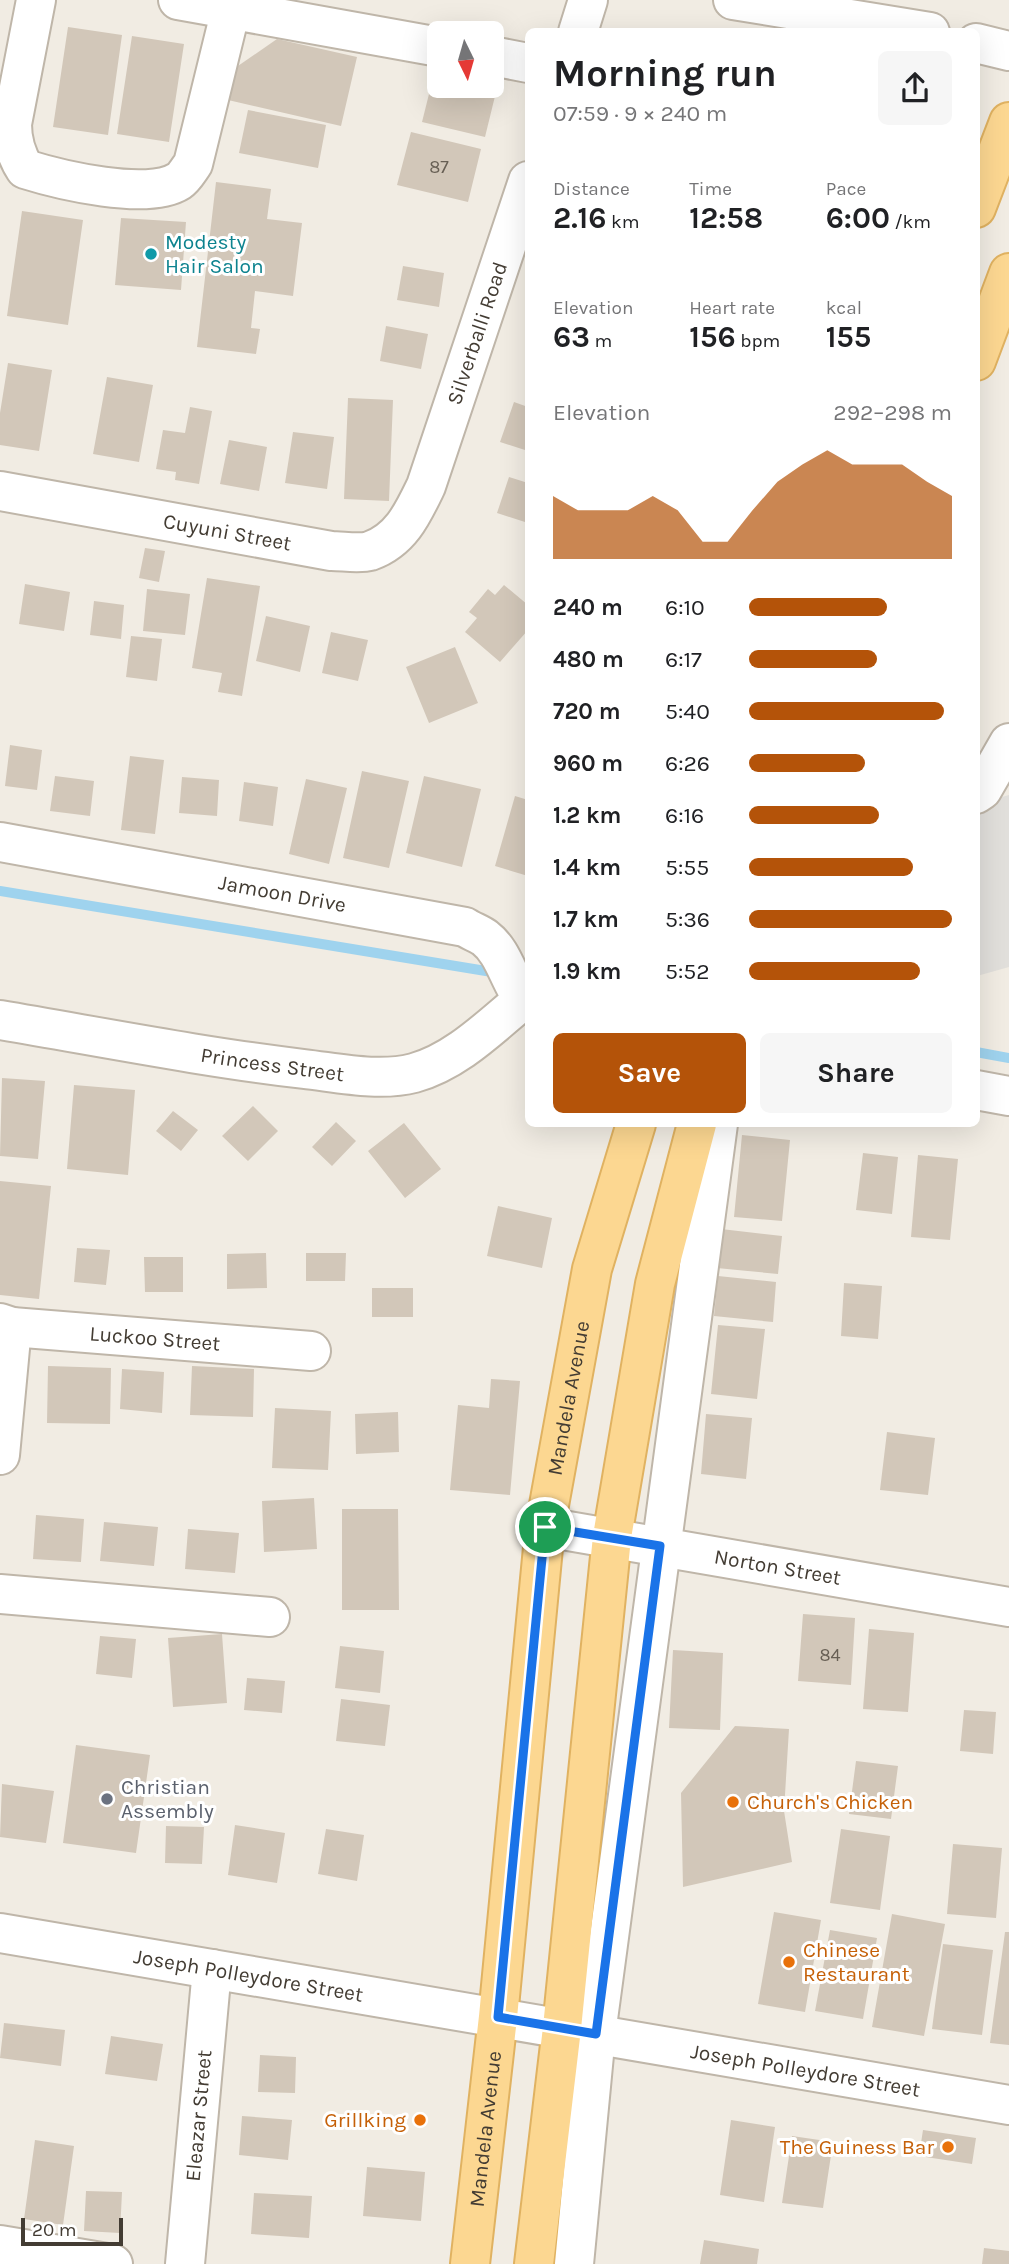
<!DOCTYPE html>
<meta charset="utf-8">
<style>
:root{--surface:#fff;--page:#f6f6f6;--text:#202124;--muted:#757577;--accent:#b45309}
body{margin:0;font-family:Karla,sans-serif;background:var(--page);color:var(--text);height:100vh;display:flex;flex-direction:column;font-size:26px;white-space:nowrap}
*{box-sizing:border-box;margin:0}
p{font-size:23px;color:var(--muted)}
.icon{flex:none;width:38px;height:38px;fill:none;stroke:currentColor;stroke-width:2;stroke-linecap:round;stroke-linejoin:round}
.map{position:relative;flex:1;overflow:hidden}
.panel{position:absolute;left:525px;top:28px;width:455px;height:1099px;display:flex;flex-direction:column;background:var(--surface);border-radius:10px;box-shadow:0 7px 28px #0002}
.panel>*{flex:none}
.needle{width:46px;rotate:175deg}
.tools{position:absolute;left:427px;top:21px;display:grid;gap:14px}
.tools a{display:grid;place-items:center;width:77px;height:77px;border-radius:10px;background:var(--surface);box-shadow:0 7px 28px #0002;font-size:35px}
.scale{position:absolute;left:21px;bottom:18px;width:102px;box-sizing:border-box;padding-left:7px;border:4px solid #433c33;border-top:0;font-size:19px;line-height:24px;white-space:nowrap;color:#433c33;-webkit-text-stroke:5px #fff;paint-order:stroke}
.pin{position:absolute;display:grid;place-items:center;width:60px;height:60px;color:#fff;margin:-30px;border:4px solid #fff;border-radius:50%;box-shadow:0 2px 7px #0007}
.round{display:grid;place-items:center;flex:none;width:74px;height:74px;border-radius:10px;background:var(--page)}
.summary{display:flex;align-items:center;justify-content:space-between;height:119px;padding:0 28px}
h1{font-size:38px;font-weight:700;line-height:52px}
.metrics{display:grid;grid-template-columns:repeat(3,1fr);gap:10px;height:119px;padding:7px 28px}
.metrics div{display:grid;align-content:center}
.metrics b{font-size:30px;font-weight:700}
.metrics small{font-size:19px;font-weight:400}
.metrics p{font-size:19px}
.chart{height:196px;padding:14px 28px}
.chart p{display:flex;justify-content:space-between}
.chart svg{width:100%;height:126px;margin-top:7px;fill:var(--accent);opacity:.7}
.primary-button{display:flex;gap:14px;margin-top:auto;padding:14px 28px}
.primary-button a{flex:1;height:80px;border-radius:10px;background:var(--accent);color:#fff;font-size:28px;font-weight:700;line-height:80px;text-align:center}
.primary-button a+a{background:var(--page);color:var(--text)}
ul{padding:0 28px;list-style:none;font-size:23px}
li{display:grid;grid-template-columns:112px 84px 1fr;align-items:center;height:52px}
li i{height:18px;border-radius:9px;background:var(--accent)}
.map>svg:first-child{display:block}
</style>
<div class="map">
<svg width="1009" height="2264" viewBox="0 0 1009 2264">
<rect width="100%" height="100%" fill="#f1ece3"/>
<!-- parking -->
<path fill="#e1dfdb" d="M1009,795v172l-32,9v-172z"/>
<g fill="none" stroke-linecap="round" stroke-linejoin="round">
<!-- stream -->
<path stroke="#9fd3ee" stroke-width="10" d="M0,891l498,82
M976,1052l33,6"/>
</g>
<!-- building -->
<path fill="#d2c7b9" d="M68,27l54,8 -14,100 -55,-8z
M132,36l52,8 -15,98 -52,-8z
M277,39l80,18 -16,69 -113,-26 7,-32z
M434,74l5,1v11h47l11,2 -12,49 -63,-15z
M248,110l78,15 -8,43 -79,-15z
M411,132l70,17 -13,53 -71,-17z
M216,182l55,7 -4,30 35,4 -9,73 -38,-5 -4,37 9,1 -4,25 -59,-7z
M22,211l61,9 -15,105 -61,-9z
M121,218l65,4 -5,68 -66,-5z
M403,266l41,7 -5,34 -42,-7z
M386,326l42,8 -7,35 -41,-8z
M8,363l44,7 -13,81 -39,-6v-32z
M107,377l46,8 -14,77 -46,-8z
M348,398l45,2 -4,101 -45,-2z
M514,402l14,5v44l-28,-9z
M190,407l22,4 -13,73 -24,-4 1,-8 -20,-3 7,-39 22,3z
M293,432l41,5 -7,52 -42,-6z
M229,440l38,7 -8,44 -39,-7z
M509,477l19,6v40l-31,-10z
M145,548l20,3 -6,31 -20,-4z
M207,578l53,8 -18,110 -24,-4 4,-19 -30,-5z
M25,584l45,8 -6,39 -45,-7z
M504,585l24,20v25l-28,32 -35,-30 12,-14 -8,-6 19,-23 7,6z
M147,589l43,5 -5,41 -42,-4z
M94,601l30,4 -3,34 -31,-4z
M266,616l44,10 -10,46 -44,-11z
M331,632l37,8 -10,41 -36,-8z
M131,636l31,3 -5,42 -31,-4z
M455,647l23,56 -49,20 -23,-56z
M10,745l32,5 -5,40 -32,-4z
M130,756l34,4 -9,74 -34,-4z
M362,771l47,10 -20,87 -46,-10z
M55,776l39,5 -4,35 -40,-5z
M424,776l57,13 -19,78 -56,-14z
M182,777l37,3 -2,36 -38,-3z
M306,779l41,9 -18,76 -40,-10z
M244,782l34,5 -5,39 -34,-5z
M515,796l13,4v76l-33,-10z
M2,1078l43,3 -7,78 -38,-3z
M74,1085l61,5 -7,85 -61,-6z
M253,1106l25,25 -30,30 -26,-25z
M173,1111l25,19 -17,21 -25,-20z
M336,1122l20,19 -24,25 -20,-19z
M404,1123l37,46 -36,29 -37,-47z
M742,1135l48,5 -8,81 -48,-4z
M863,1153l35,4 -6,57 -36,-4z
M918,1155l40,4 -8,81 -39,-3z
M0,1181l51,5 -12,113 -39,-4z
M498,1206l54,12 -10,50 -55,-12z
M721,1229l61,7 -4,38 -61,-6z
M77,1248l33,2 -4,35 -32,-3z
M266,1253l1,35 -40,1v-35z
M306,1253h40l-1,28h-39z
M144,1257h39v35h-38z
M718,1276l58,6 -3,40 -59,-6z
M844,1283l38,3 -4,53 -37,-3z
M372,1288h41v29h-41z
M718,1325l47,4 -8,70 -46,-5z
M48,1366l63,2 -1,56 -63,-1z
M192,1366l62,3 -1,48 -63,-2z
M122,1369l42,3 -2,41 -42,-4z
M491,1379l29,2 -10,114 -60,-5 8,-85 31,3z
M275,1408l56,3 -3,59 -56,-2z
M398,1412l1,40 -43,2 -1,-40z
M706,1414l46,4 -6,61 -45,-5z
M887,1432l48,6 -7,57 -48,-5z
M314,1498l3,51 -53,3 -2,-51z
M342,1509h56l1,101h-57z
M36,1515l48,4 -3,43 -48,-3z
M104,1522l54,5 -4,39 -54,-5z
M188,1529l51,4 -4,40 -50,-4z
M803,1614l52,4 -4,67 -53,-4z
M869,1629l45,4 -6,79 -45,-3z
M222,1634l5,69 -54,4 -5,-69z
M100,1636l36,3 -4,39 -36,-4z
M340,1646l44,5 -4,42 -45,-5z
M673,1650l50,3 -3,77 -51,-2z
M247,1678l38,3 -3,32 -38,-3z
M341,1699l49,6 -5,41 -49,-5z
M964,1710l32,2 -3,42 -33,-3z
M735,1726l54,3 -5,82 8,51 -109,25 -2,-94z
M76,1745l74,10 -14,98 -73,-10z
M856,1761l42,5 -7,53 -42,-5z
M2,1784l52,7 -8,52 -46,-6z
M235,1825l50,8 -8,50 -49,-8z
M166,1826l38,1 -2,37 -37,-1z
M326,1829l38,6 -7,46 -39,-7z
M841,1829l49,7 -10,74 -50,-7z
M953,1844l49,4 -6,70 -49,-4z
M774,1912l47,8 -16,92 -47,-8z
M892,1914l53,10 -21,112 -52,-9z
M830,1930l47,8 -14,81 -48,-8z
M1005,1932h4v113l-19,-2z
M943,1944l50,6 -11,85 -50,-6z
M4,2023l61,7 -4,36 -61,-8z
M111,2036l52,8 -6,37 -52,-7z
M260,2055l36,2 -1,36 -37,-1z
M242,2116l50,4 -4,40 -49,-5z
M731,2120l44,7 -11,75 -44,-7z
M923,2130l53,8 -4,26 -53,-8z
M792,2136l41,6 -10,66 -41,-5z
M35,2140l39,6 -11,79 -39,-6z
M367,2167l58,5 -4,49 -58,-5z
M86,2191l36,1 -2,41 -36,-2z
M254,2193l58,3 -3,42 -58,-4z
M704,2240l55,9 -2,15h-57z
M984,2248l25,3v13h-27z"/>
<g fill="none" stroke-linecap="round" stroke-linejoin="round">
<!-- minor casing -->
<g stroke="#bfb6a9" stroke-width="42">
<g id="minor">
<path d="M36,0l-24,124c0,17 4,31 13,45 35,11 123,32 154,12 6,-4 10,-12 14,-17l38,-155"/>
<path d="M178,0l261,47"/>
<path d="M733,0l197,32"/>
<path d="M578,32l10,-32"/>
<path d="M976,43l33,8"/>
<path d="M492,56l36,7"/>
<path id="s1" d="M0,491l331,60c12,0 28,3 39,0 31,-11 43,-38 56,-65l102,-305"/>
<path d="M976,794l6,-4 27,-47"/>
<path id="s2" d="M0,842l465,85c6,4 15,7 20,11 21,16 24,47 43,66"/>
<path id="s3" d="M0,1020c101,17 202,37 304,49 35,4 75,13 110,4 43,-12 77,-47 110,-74"/>
<path d="M976,1090l33,6"/>
<path id="s4" d="M0,1323l12,4 299,24"/>
<path d="M0,1455l12,-128"/>
<path id="s5" d="M545,1527l464,80"/>
<path d="M0,1594l270,23"/>
<path id="s6" d="M0,1933l1009,172"/>
<path d="M0,2245l113,19"/>
<path id="s7" d="M185,2264l27,-295"/>
<path d="M574,2264l22,-230 122,-910"/>
</g>
</g>
<!-- major casing -->
<g stroke="#e0b261" stroke-width="42">
<g id="major">
<path d="M976,208l33,-86"/>
<path d="M976,361l33,-88"/>
<path id="s8" d="M470,2264l28,-247 47,-490 47,-258 44,-145"/>
<path d="M534,2264l28,-236 50,-491 43,-253 42,-160"/>
</g>
</g>
<!-- minor -->
<use href="#minor" stroke="#fff" stroke-width="38"/>
<!-- major -->
<use href="#major" stroke="#fcd791" stroke-width="38"/>
</g>
<g fill="none" stroke-linecap="round" stroke-linejoin="round">
<!-- route casing -->
<g stroke="#fff" stroke-width="14">
<path id="route" d="M545,1527l115,19 -64,488 -98,-17z"/>
</g>
<!-- route -->
<use href="#route" stroke="#1a73e8" stroke-width="9"/>
</g>
<!-- markers -->
<circle fill="#0f9aa8" stroke="#fff" stroke-width="2.5" cx="151" cy="254" r="7"/>
<circle fill="#6b7280" stroke="#fff" stroke-width="2.5" cx="107" cy="1799" r="7"/>
<g fill="#e8710a" stroke="#fff" stroke-width="2.5">
<circle cx="733" cy="1802" r="7"/>
<circle cx="789" cy="1962" r="7"/>
<circle cx="420" cy="2120" r="7"/>
<circle cx="948" cy="2147" r="7"/>
</g>
<g text-anchor="middle" dominant-baseline="central" stroke-width="6" stroke-linejoin="round" paint-order="stroke">
<!-- number labels -->
<g font-size="18" fill="#675f54">
<text x="439" y="167">87</text>
<text x="830" y="1655">84</text>
</g>
<!-- culture labels -->
<g font-size="21" fill="#0d838f" stroke="#fff" text-anchor="start">
<text x="165" y="242">Modesty<tspan x="165" dy="24">Hair Salon</tspan></text>
</g>
<!-- street labels -->
<g font-size="21" fill="#433c33" stroke="#fff">
<text stroke="none"><textPath href="#s1" startOffset="625">Silverballi Road</textPath></text>
<text stroke="none"><textPath href="#s1" startOffset="231">Cuyuni Street</textPath></text>
<text stroke="none"><textPath href="#s2" startOffset="287">Jamoon Drive</textPath></text>
<text stroke="none"><textPath href="#s3" startOffset="276">Princess Street</textPath></text>
<text stroke="none"><textPath href="#s4" startOffset="156">Luckoo Street</textPath></text>
<text stroke="none"><textPath href="#s8" startOffset="872">Mandela Avenue</textPath></text>
<text stroke="none"><textPath href="#s5" startOffset="236">Norton Street</textPath></text>
<text stroke="none"><textPath href="#s6" startOffset="252">Joseph Polleydore Street</textPath></text>
<text stroke="none"><textPath href="#s6" startOffset="817">Joseph Polleydore Street</textPath></text>
<text stroke="none"><textPath href="#s7" startOffset="149">Eleazar Street</textPath></text>
<text stroke="none"><textPath href="#s8" startOffset="136">Mandela Avenue</textPath></text>
</g>
<!-- worship labels -->
<g font-size="21" fill="#5b616d" stroke="#fff" text-anchor="start">
<text x="121" y="1787">Christian<tspan x="121" dy="24">Assembly</tspan></text>
</g>
<!-- food labels -->
<g font-size="21" fill="#c56008" stroke="#fff" text-anchor="start">
<text x="747" y="1802">Church's Chicken</text>
<text x="803" y="1950">Chinese<tspan x="803" dy="24">Restaurant</tspan></text>
<text x="406" y="2120" text-anchor="end">Grillking</text>
<text x="934" y="2147" text-anchor="end">The Guiness Bar</text>
</g>
</g>
</svg>
<div class="tools">
<a><svg class="needle" viewBox="-14 -14 28 28"><path d="M0-13l5 13h-10z" fill="#e53935"/><path d="M0 13l5-13h-10z" fill="#757577"/></svg></a>
</div>
<div class="scale">20 m</div>
<div class="pin" style="left:545px;top:1527px;background:#1e9e55"><svg class="icon" aria-label="arrive" viewBox="0 0 24 24"><path d="M6 21V4h12l-3 4 3 4H6"/></svg></div>
<section class="panel">
<div class="summary"><div><h1>Morning run</h1><p>07:59 · 9 × 240 m</p></div><a class="round"><svg class="icon" aria-label="share" viewBox="0 0 24 24"><path d="M12 15V3M7 8l5-5 5 5M5 13v7h14v-7"/></svg></a></div>
<div class="metrics">
<div><p>Distance</p><b>2.16<small> km</small></b></div>
<div><p>Time</p><b>12:58</b></div>
<div><p>Pace</p><b>6:00<small> /km</small></b></div>
</div>
<div class="metrics">
<div><p>Elevation</p><b>63<small> m</small></b></div>
<div><p>Heart rate</p><b>156<small> bpm</small></b></div>
<div><p>kcal</p><b>155</b></div>
</div>
<div class="chart"><p><span>Elevation</span>292–298 m</p>
<svg viewBox="0 0 160 44" preserveAspectRatio="none"><path d="M0 44V22L10 27L20 27L30 27L40 22L50 27L60 38L70 38L80 27L90 17L100 11L110 6L120 11L130 11L140 11L150 17L160 22V44z"/></svg>
</div>
<ul>
<li><b>240 m</b>6:10<i style="width:68%"></i></li>
<li><b>480 m</b>6:17<i style="width:63%"></i></li>
<li><b>720 m</b>5:40<i style="width:96%"></i></li>
<li><b>960 m</b>6:26<i style="width:57%"></i></li>
<li><b>1.2 km</b>6:16<i style="width:64%"></i></li>
<li><b>1.4 km</b>5:55<i style="width:81%"></i></li>
<li><b>1.7 km</b>5:36<i style="width:100%"></i></li>
<li><b>1.9 km</b>5:52<i style="width:84%"></i></li>
</ul>
<div class="primary-button"><a>Save</a><a>Share</a></div>
</section>
</div>
